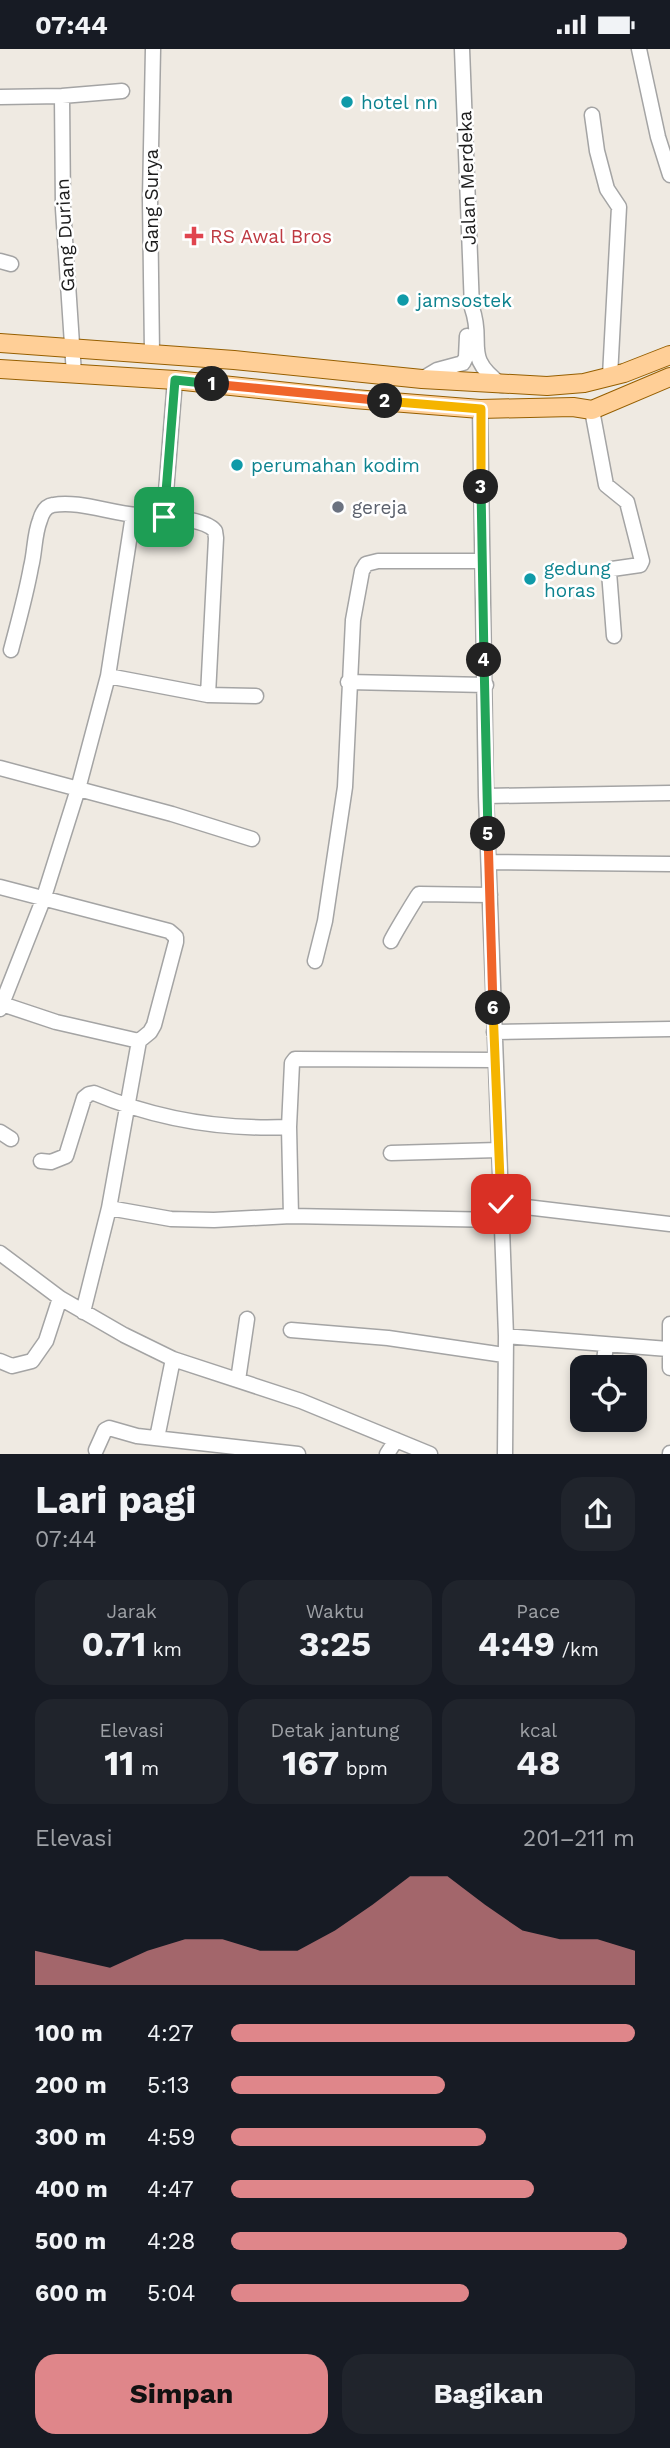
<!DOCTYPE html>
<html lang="id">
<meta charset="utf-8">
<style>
:root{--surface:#171b24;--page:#20242c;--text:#f1f3f6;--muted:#9ea1a6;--accent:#df868a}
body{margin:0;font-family:"Work Sans",sans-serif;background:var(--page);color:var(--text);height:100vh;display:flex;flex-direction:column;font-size:26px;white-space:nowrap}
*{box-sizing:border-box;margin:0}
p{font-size:23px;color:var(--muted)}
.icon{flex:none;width:38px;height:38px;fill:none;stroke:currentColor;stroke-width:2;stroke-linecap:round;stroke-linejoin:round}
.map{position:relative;height:1405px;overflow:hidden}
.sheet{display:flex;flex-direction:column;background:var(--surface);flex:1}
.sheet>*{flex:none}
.tools{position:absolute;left:570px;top:1306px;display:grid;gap:14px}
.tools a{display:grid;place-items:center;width:77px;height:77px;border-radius:14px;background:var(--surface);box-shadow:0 4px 10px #0003;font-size:35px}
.pin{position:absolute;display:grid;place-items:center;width:60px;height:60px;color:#fff;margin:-30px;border-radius:14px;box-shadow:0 4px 10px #0006}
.km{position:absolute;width:35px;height:35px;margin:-18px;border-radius:50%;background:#222;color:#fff;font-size:19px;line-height:35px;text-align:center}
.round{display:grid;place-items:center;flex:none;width:74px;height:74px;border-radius:21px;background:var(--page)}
.overview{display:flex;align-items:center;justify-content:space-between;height:119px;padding:0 35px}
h1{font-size:38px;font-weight:700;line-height:52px}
.stats{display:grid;grid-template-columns:repeat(3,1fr);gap:10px;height:119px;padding:7px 35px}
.stats div{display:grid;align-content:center;border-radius:18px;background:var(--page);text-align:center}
.stats b{font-size:35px;font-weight:700}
.stats small{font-size:19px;font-weight:400}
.stats p{font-size:19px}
.chart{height:196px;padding:14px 35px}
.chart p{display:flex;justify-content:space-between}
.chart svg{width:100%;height:126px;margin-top:7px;fill:var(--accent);opacity:.7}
.action{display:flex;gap:14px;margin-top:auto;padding:14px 35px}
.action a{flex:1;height:80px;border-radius:21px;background:var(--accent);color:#111;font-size:28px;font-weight:700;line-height:80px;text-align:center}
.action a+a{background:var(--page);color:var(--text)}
ul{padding:0 35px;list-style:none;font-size:23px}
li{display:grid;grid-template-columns:112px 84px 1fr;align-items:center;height:52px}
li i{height:18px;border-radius:9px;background:var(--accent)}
.status{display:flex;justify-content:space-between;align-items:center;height:49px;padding:0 35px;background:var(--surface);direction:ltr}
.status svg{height:19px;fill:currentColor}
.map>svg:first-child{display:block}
</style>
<div class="status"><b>07:44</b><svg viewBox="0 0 49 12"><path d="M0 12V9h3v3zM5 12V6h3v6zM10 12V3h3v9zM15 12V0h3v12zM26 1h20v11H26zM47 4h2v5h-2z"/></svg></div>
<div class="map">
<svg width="670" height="1405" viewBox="0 0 670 1405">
<rect width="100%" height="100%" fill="#efeae2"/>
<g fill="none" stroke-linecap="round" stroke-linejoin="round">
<!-- minor casing -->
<g stroke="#a4a4a4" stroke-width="17">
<path id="minor" d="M462,0l10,259c13,36 -10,48 30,77
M639,0l19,88 12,38
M62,47l1,113 11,165
M0,48l62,-1 60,-5
M592,66l5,36 10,38 12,18 -9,169
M0,212l11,3
M152,304l-2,-155 3,-149
M422,330l15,-9 26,-7 3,-6 1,-21
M480,360l6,387 20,540 -1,118
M592,361l14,75 21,17 15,59 -2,4 -28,4 -3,3 5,64
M164,468l11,-137
M11,601c7,-27 15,-55 20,-83 4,-15 3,-32 9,-47 2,-7 6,-14 13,-15 26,-5 59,9 85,10 18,1 66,2 77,16l1,7 -8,157
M108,627l100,19 48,1
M348,633l138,3
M0,719l172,46 80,25
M486,747l184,-3
M489,813l181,2
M0,838l169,44 7,6v5l-22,83 -4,7 -11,9 -83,-19 -54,-18
M391,892c2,-5 25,-43 28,-47l71,1
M315,912l10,-40 20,-134 8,-167 9,-49 4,-7 12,-3h104
M0,960l43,-109 35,-111 30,-113 25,-161
M494,983l176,-3
M0,1083l11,7
M391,1104l107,-3
M41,1112l10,1 15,-6 18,-58 5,-4 5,-1c62,26 129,37 195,34
M501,1155l169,20
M109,1159l62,11 43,1 77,-4 210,4
M291,1167l-2,-89 3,-64 3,-4 200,1
M0,1204l60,45 64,37 49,24 128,42 129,53
M83,1263l26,-104 30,-167
M670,1275v44
M291,1281l97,8 116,17
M506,1287l162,13
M0,1312l12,5 20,-5 14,-20 14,-43
M603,1318l3,-21
M238,1331l9,-61
M157,1389l16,-79
M96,1401l9,-20 4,-2 28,8 161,18
M387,1405l9,-14
M670,1405v-1"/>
</g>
<!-- major casing -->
<g stroke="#965f00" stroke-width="20">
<path id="major" d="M0,294l234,17 188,19 125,7 37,-3 40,-10 46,-18
M0,320l175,11 179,19 126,10 93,-2 19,3 78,-33"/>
</g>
<!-- minor -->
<use href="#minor" stroke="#fff" stroke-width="14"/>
<!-- major -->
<use href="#major" stroke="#ffcf97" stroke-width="18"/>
</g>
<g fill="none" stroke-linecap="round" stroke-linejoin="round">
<!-- split-1 casing -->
<g stroke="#fff" stroke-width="14">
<path id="split-1" d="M164,468l11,-137 37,4"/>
</g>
<!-- split-2 casing -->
<g stroke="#fff" stroke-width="14">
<path id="split-2" d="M212,335l173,17"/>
</g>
<!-- split-3 casing -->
<g stroke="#fff" stroke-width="14">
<path id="split-3" d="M385,352l96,8v78"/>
</g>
<!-- split-4 casing -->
<g stroke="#fff" stroke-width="14">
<path id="split-4" d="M481,438l3,173"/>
</g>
<!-- split-5 casing -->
<g stroke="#fff" stroke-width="14">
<path id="split-5" d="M484,611l4,174"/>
</g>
<!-- split-6 casing -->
<g stroke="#fff" stroke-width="14">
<path id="split-6" d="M488,785l5,174"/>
</g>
<!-- split-7 casing -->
<g stroke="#fff" stroke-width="14">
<path id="split-7" d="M493,959l8,196"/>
</g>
<!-- split-1 -->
<use href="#split-1" stroke="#22a559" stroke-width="9"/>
<!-- split-2 -->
<use href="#split-2" stroke="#f0652b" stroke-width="9"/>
<!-- split-3 -->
<use href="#split-3" stroke="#f5b400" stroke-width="9"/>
<!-- split-4 -->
<use href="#split-4" stroke="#22a559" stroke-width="9"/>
<!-- split-5 -->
<use href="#split-5" stroke="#22a559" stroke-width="9"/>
<!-- split-6 -->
<use href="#split-6" stroke="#f0652b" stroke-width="9"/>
<!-- split-7 -->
<use href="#split-7" stroke="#f5b400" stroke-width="9"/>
</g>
<!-- markers -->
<g fill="#0f9aa8" stroke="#fff" stroke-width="2.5">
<circle cx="347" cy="53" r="7"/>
<circle cx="403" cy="251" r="7"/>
<circle cx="237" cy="416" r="7"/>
<circle cx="530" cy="530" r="7"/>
</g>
<path fill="#e0444e" stroke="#fff" stroke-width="2.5" d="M190.5 176.5h7v7h7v7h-7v7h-7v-7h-7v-7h7z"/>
<circle fill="#6b7280" stroke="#fff" stroke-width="2.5" cx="338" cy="458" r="7"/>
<g text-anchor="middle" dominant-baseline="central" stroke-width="5" stroke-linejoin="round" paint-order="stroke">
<!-- culture labels -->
<g font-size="19" fill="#0d838f" stroke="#fff" text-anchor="start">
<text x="361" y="53">hotel nn</text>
<text x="417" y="251">jamsostek</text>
<text x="251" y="416">perumahan kodim</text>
<text x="544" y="519">gedung<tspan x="544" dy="22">horas</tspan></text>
</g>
<!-- street labels -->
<g font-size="19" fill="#1d1d1d" stroke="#fff">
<text transform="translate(467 129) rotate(-92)">Jalan Merdeka</text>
<text transform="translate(151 152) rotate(-90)">Gang Surya</text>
<text transform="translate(65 186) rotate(-93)">Gang Durian</text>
</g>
<!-- health labels -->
<g font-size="19" fill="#be3a42" stroke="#fff" text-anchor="start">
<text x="210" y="187">RS Awal Bros</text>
</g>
<!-- worship labels -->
<g font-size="19" fill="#5b616d" stroke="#fff" text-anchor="start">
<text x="352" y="458">gereja</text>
</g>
</g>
</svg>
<div class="tools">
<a><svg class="icon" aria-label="locate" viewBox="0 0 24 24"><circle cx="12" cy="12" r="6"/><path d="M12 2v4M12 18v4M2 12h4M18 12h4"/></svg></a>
</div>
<div class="pin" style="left:164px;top:468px;background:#1e9e55"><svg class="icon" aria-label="arrive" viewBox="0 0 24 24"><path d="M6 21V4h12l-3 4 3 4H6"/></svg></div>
<div class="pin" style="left:501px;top:1155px;background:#d93025"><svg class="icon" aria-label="check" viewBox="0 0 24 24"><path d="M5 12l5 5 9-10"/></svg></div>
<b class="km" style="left:212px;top:335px">1</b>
<b class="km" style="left:385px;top:352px">2</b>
<b class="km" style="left:481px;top:438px">3</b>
<b class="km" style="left:484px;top:611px">4</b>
<b class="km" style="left:488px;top:785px">5</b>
<b class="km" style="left:493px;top:959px">6</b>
</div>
<section class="sheet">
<div class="overview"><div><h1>Lari pagi</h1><p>07:44</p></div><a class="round"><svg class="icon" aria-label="share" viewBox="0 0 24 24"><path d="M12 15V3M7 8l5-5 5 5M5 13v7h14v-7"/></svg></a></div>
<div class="stats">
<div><p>Jarak</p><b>0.71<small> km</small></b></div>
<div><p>Waktu</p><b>3:25</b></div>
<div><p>Pace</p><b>4:49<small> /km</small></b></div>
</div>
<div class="stats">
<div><p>Elevasi</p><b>11<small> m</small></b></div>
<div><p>Detak jantung</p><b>167<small> bpm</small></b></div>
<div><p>kcal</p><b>48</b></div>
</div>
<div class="chart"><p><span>Elevasi</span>201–211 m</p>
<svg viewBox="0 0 160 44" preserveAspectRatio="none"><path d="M0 44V32L10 35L20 38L30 32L40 28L50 28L60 32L70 32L80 25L90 16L100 6L110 6L120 16L130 25L140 28L150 28L160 32V44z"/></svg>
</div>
<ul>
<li><b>100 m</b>4:27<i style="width:100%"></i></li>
<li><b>200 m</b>5:13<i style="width:53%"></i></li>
<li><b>300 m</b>4:59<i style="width:63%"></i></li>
<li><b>400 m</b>4:47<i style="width:75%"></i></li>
<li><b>500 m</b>4:28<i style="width:98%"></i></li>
<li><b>600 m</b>5:04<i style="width:59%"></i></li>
</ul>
<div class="action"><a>Simpan</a><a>Bagikan</a></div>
</section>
